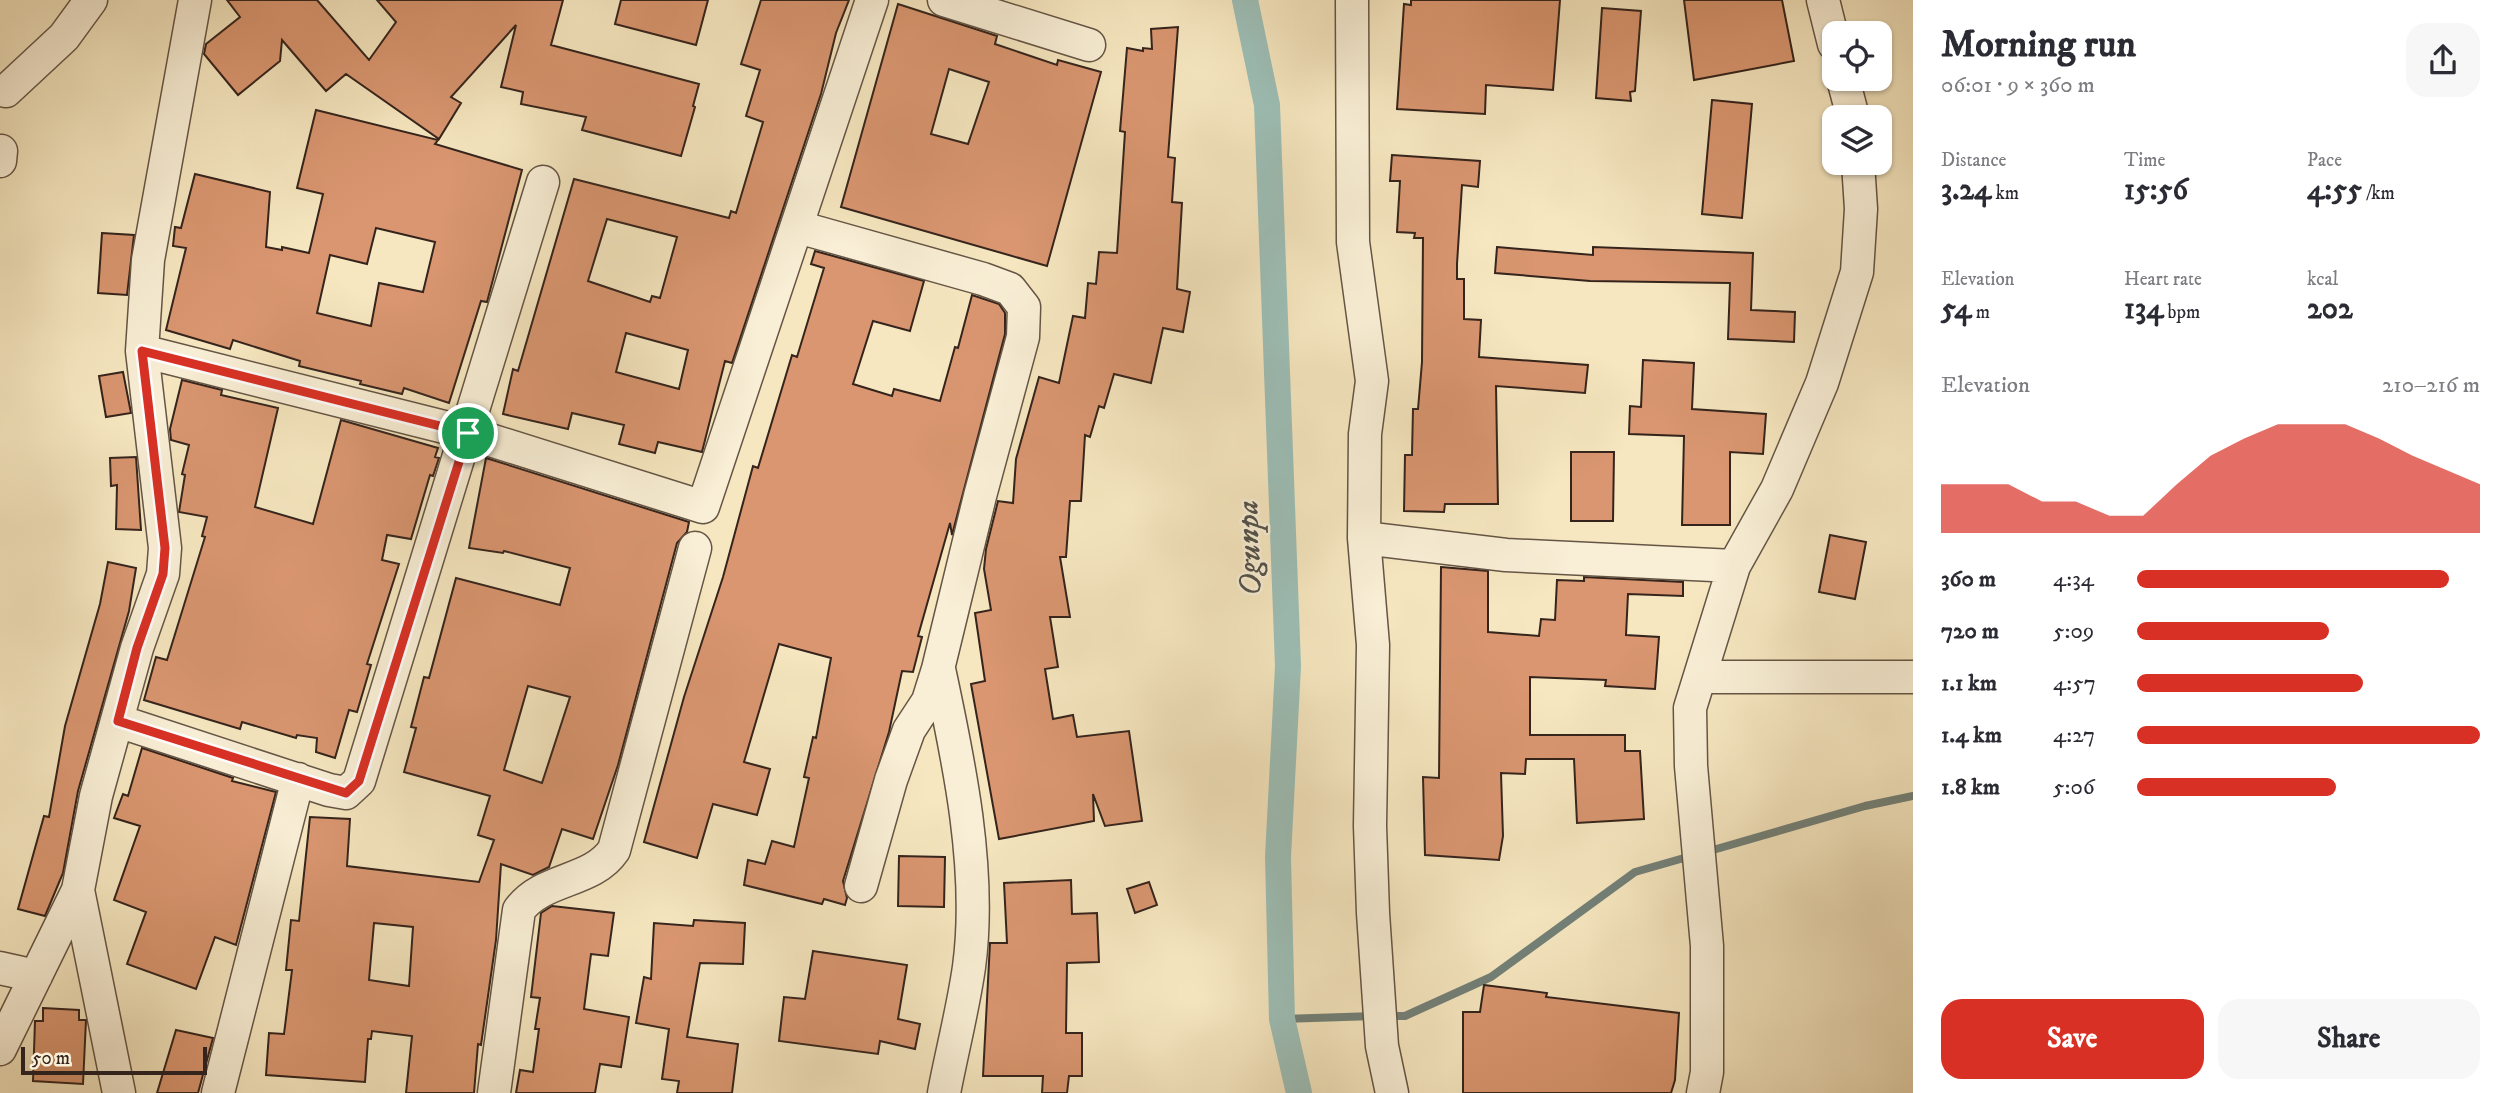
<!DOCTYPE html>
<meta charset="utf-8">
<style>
:root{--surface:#fff;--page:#f7f7f7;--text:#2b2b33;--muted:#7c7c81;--accent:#d93025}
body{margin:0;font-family:"IM FELL DW Pica",serif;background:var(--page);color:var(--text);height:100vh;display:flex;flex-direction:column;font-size:26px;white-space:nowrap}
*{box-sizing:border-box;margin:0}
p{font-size:23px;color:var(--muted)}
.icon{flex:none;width:38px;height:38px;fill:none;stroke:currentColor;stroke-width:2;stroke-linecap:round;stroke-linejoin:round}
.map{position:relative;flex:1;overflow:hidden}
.drawer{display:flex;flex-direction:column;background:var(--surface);width:595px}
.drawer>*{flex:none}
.tools{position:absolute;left:1822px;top:21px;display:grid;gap:14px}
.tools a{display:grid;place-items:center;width:70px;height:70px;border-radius:14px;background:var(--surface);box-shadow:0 2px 5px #0004;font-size:35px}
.scale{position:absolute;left:21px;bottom:18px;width:186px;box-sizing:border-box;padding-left:7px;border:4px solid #35241c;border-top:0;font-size:19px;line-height:24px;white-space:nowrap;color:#35241c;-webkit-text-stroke:5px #f9efd6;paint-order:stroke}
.pin{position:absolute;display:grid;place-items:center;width:60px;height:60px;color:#fff;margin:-30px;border:4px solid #fff;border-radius:50%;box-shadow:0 2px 7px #0007}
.round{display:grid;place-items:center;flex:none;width:74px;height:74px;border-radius:21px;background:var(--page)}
.overview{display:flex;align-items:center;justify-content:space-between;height:119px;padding:0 28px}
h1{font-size:38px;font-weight:700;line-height:52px}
.stats{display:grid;grid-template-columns:repeat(3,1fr);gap:10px;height:119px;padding:7px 28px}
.stats div{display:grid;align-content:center}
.stats b{font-size:30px;font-weight:700}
.stats small{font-size:19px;font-weight:400}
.stats p{font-size:19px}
.chart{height:196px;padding:14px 28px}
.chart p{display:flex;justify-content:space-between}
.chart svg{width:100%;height:126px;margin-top:7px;fill:var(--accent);opacity:.7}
.button{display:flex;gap:14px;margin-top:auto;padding:14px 28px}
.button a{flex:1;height:80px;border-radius:21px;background:var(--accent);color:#fff;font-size:28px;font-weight:700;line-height:80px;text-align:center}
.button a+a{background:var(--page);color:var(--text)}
ul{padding:0 28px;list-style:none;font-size:23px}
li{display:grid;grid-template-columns:112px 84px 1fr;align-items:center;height:52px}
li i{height:18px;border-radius:9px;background:var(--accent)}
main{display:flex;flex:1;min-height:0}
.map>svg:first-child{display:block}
</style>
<main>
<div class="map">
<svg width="1913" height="1093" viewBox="0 0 1913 1093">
<rect width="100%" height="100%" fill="#f6e7c0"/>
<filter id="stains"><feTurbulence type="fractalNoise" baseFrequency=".00286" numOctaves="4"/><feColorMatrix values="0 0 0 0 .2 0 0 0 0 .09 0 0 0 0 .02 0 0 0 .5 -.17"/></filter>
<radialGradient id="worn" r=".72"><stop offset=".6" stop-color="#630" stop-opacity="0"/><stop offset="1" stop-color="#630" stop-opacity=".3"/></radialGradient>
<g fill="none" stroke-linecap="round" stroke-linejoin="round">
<!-- stream -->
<path stroke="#738179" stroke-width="8" d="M1706,852l159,-46 48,-10
M1388,1016h17l86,-39 144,-105 56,-16
M1282,1019l93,-3"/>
<!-- canal -->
<path stroke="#9dbfb7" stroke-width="26" d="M1245,0l22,105 21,561 -10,191 4,162 17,74"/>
</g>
<!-- building -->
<path fill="#d99670" stroke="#35241c" stroke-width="2" fill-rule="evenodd" d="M227,0h90l52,60 27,-38 -19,-22h186l-12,45 148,39 -6,22 2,1 -14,49 -99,-26 4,-13 -65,-13 2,-12 -22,-5 15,-62 -65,72 10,6 -22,36 -93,-65 -20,17 -44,-51 -2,21 -42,34 -34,-41 2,-10 34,-27z
M621,0h87l-12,45 -81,-21z
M761,0h88l-13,33 -15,61 -89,269 -7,-2 -23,91 -44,-10 -3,11 -36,-9 5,-19 -52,-12 -4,16 -65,-15 10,-45 5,2 56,-192 155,39 2,-7 5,2 27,-91 -17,-6 14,-46 -19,-6zM607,219l70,18 -17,61 -8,-2 -2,6 -62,-21zM626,333l62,17 -9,39 -63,-17z
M1411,0h149l-7,90 -67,-5 -1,29 -88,-5 7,-105 7,1z
M1684,0h98l12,61 -100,19z
M898,4l99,32 -2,8 62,21 1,-5 43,12 -54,194 -206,-59zM949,69l40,13 -21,62 -37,-10z
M1602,8l39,3 -6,80 -5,1 1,9 -35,-3z
M1178,27l-10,130 7,1 -3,44 10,1 -5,86 13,3 -7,40 -20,-4 -12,55 -37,-9 -10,34 -5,-2 -9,31 -5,-2 -4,66h-11l-4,56h-6l10,60h-20l8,50 -13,2 8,50 20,-4 4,22 52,-6 13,90 -37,5 -12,-32 1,27 -95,18 -28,-155 14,-3 -10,-68 16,-3 -7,-41 2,-20 12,-48 15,2 3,-44 23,-82 20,6 14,-67 12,2 3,-35 8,1 3,-32 18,1 8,-121 -5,-1 7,-83 16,3v-3l9,1 -1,-20z
M1712,100l40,4 -10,114 -40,-4z
M316,110l122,30 -3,4 87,26 -35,132 -6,-1 -32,102 -45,-15 -2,6 -42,-10 1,-3 -62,-15 1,-5 -67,-21 -3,9 -64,-19 20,-82 -13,-2 2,-19 6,1 14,-54 75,18 -4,55 16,3v-3l27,6 14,-59 -26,-6zM376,228l59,14 -12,50 -44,-9 -8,43 -54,-13 13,-58 37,9z
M1392,155l88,6 -2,26 -16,-2 -5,79v15h7v40l17,1 -2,37 109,8 -3,28 -89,-7 2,118h-53l-1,8 -40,-1 1,-56h7l1,-46h5l4,-47 1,-124h-9l1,-5 -18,-1 3,-51h-10z
M102,233l32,2 -7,60 -29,-2z
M1497,247l96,8v-8l160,6 -2,57 44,2 -1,30 -66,-3 2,-56 -140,-2 -95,-8z
M815,251l109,30 -14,50 -37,-10 -20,63 39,12 2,-7 46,12 15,-54 3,1 14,-53 27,9 6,9v21l-53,201 -2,-12 -32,113 4,1 -9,35 -11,-1 -13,61 -46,149 4,17 -2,7 -21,-6 -2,5 -78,-19 4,-25 17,4 7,-23 22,6 15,-69 -5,-1 9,-40 3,1 15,-80 -52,-14 -35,118 26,7 -13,46 -44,-11 -16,54 -53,-16 40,-145 39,-120 30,-111 5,2 34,-113 5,2 27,-89 -13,-4z
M1643,360l51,3 -2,46 74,5 -3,40 -33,-2v73h-48l2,-89 -55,-2 1,-28 11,1z
M123,372l8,41 -25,4 -7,-41z
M182,380l40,10 -1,5 57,13 -23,99 58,17 28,-104 97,28 -3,9 4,1 -6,18 -3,-1 -19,64 -24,-4 -5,25 17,4 -32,100 4,1 -14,47 -8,-2 -14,48 -19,-6 1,-14 -20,-3 -1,3 -54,-16 -2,7 -96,-29 12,-43 11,3 38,-123 -3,-1 5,-19 -28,-5 6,-37 -3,-1 7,-29 -18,-5 -1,-11z
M1571,452h43l-1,69h-42z
M136,457l5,73 -25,-1 1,-44 -6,1 -1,-28z
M486,458l203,64 -2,10 -10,11 -59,222 -25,74 -31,-10 -13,38 -16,8 -32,-11 -5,76 -15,105 -3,-1 -4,49h-68l6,-57 -40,-5 -1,8h-3l-3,43 -99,-7 3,-42 15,1 8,-64h-6l5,-50 8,1 11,-104 40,2 -3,47 132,16 15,-42 -16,-5 12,-39 -86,-24 12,-44 -5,-1 13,-50 5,1 27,-100 104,27 10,-37 -66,-17 -1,2 -34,-5zM528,686l42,11 -28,86 -38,-13zM374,923l39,4 -4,59 -40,-6z
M1830,535l36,7 -11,57 -36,-7z
M108,562l28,6 -7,43 -51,180 -15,82 -18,43 -27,-7 26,-93 5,1 16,-91 35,-122z
M1441,567l47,4v61l51,4 2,-17 14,1 2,-40 27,1v-4l99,5v14l-55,-2 -2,41 33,2 -4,52 -50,-3 1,-6 -76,-3v58h95v16h15l4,68 -67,4 -3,-64h-48l-1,15 -24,-1 2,63 -4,24 -74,-5 -2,-78 16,1z
M142,748l91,30 -1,3 44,11 -40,153 -21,-8 -19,52 -69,-25 19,-52 -32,-12 26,-74 -26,-8 9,-24 5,2z
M899,856l46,1 -1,50 -46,-1z
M1071,880l1,34 25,-1 2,49 -32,1 -1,70h16v43h-13l-2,17h-25l1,-17h-60l7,-133h17l-3,-60z
M1149,882l8,23 -22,8 -8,-24z
M552,906l62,7 -6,43 -17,-2 -7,55 45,8 -8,50 -21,-3 -5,29h-79l4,-23 13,2 6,-43h-4l5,-31 -9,-1 10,-84z
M694,920l51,3 -2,41 -43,-1 -13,74 51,7 -6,49h-55l2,-12 -17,-2 7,-50 -33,-6 8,-46 7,2 3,-56 39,3z
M813,951l94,14 -9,54 22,5 -5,25 -35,-8 -2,13 -99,-13 5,-44 21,2z
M1484,985l63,8 -1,4 133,16 -4,67 -4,13h-208v-81h17z
M43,1008l36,2v10h7l-3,64 -50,-3 2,-60h8z
M176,1030l37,8 -15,55h-41z"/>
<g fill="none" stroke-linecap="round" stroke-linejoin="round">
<!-- minor casing -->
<g stroke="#655545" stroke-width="35">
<path id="minor" d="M944,0l145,45
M1352,0l1,242 19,139 -7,53 -1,104 9,107 -3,181 3,87 9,133 10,47
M1823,0l11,44
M1843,79l10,38
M6,91l58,-54 27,-37
M0,161l1,-10
M798,227l185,52 27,10 14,18 -1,30 -43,159 -42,173 -10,32 -19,29 -18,50 -30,106
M142,351l326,82 235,74 169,-507
M1364,538l142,17 228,11
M939,669c20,93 43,202 30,298 -6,42 -17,84 -25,126
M1700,677h213
M118,721l211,69 17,3 13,-12 184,-599
M0,968l36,8
M0,1049l78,-159
M119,1093l-41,-203 18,-94 41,-148 26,-74 2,-26 -23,-197 6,-91 47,-260
M218,1093l80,-314
M494,1093l25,-183c24,-33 73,-27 95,-60l81,-302
M1703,1093l4,-21v-126l-16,-180 -1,-58 44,-142 43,-77 45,-106 35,-111 4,-63 -3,-46"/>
</g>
<!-- minor -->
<use href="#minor" stroke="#f9efd6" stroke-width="32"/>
</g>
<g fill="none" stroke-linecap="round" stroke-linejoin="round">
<!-- route casing -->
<g stroke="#fff" stroke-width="14">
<path id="route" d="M142,351l326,82 -109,348 -13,12 -228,-72 19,-73 26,-74 2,-26z"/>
</g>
<!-- route -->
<use href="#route" stroke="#d93025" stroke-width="9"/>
</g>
<g text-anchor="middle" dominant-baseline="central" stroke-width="5" stroke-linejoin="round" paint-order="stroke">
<!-- water labels -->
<g font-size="32" font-style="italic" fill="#54524a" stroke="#f9efd6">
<text transform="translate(1250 548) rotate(-92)">Ogunpa</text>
</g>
</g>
<rect width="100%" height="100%" filter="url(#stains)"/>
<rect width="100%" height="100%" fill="url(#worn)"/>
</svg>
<div class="tools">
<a><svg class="icon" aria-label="locate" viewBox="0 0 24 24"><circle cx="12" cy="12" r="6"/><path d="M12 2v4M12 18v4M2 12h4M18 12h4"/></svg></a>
<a><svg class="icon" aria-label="layers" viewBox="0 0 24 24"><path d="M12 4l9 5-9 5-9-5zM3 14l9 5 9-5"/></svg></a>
</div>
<div class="scale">50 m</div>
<div class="pin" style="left:468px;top:433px;background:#1e9e55"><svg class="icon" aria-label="arrive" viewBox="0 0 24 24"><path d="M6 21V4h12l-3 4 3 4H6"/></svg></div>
</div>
<section class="drawer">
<div class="overview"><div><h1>Morning run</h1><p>06:01 · 9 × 360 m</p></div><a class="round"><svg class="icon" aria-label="share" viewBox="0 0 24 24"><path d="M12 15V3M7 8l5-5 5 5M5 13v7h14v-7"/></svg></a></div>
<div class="stats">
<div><p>Distance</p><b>3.24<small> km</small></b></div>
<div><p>Time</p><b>15:56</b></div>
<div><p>Pace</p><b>4:55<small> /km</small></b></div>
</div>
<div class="stats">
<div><p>Elevation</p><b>54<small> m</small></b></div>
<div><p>Heart rate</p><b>134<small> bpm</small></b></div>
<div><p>kcal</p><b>202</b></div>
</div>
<div class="chart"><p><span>Elevation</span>210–216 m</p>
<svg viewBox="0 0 160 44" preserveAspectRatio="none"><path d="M0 44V27L10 27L20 27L30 33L40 33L50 38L60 38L70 27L80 17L90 11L100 6L110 6L120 6L130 11L140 17L150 22L160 27V44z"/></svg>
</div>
<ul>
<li><b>360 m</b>4:34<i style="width:91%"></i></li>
<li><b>720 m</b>5:09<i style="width:56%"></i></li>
<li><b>1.1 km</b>4:57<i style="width:66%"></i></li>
<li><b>1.4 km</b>4:27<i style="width:100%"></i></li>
<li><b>1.8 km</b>5:06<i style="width:58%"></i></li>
</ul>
<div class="button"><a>Save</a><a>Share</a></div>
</section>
</main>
